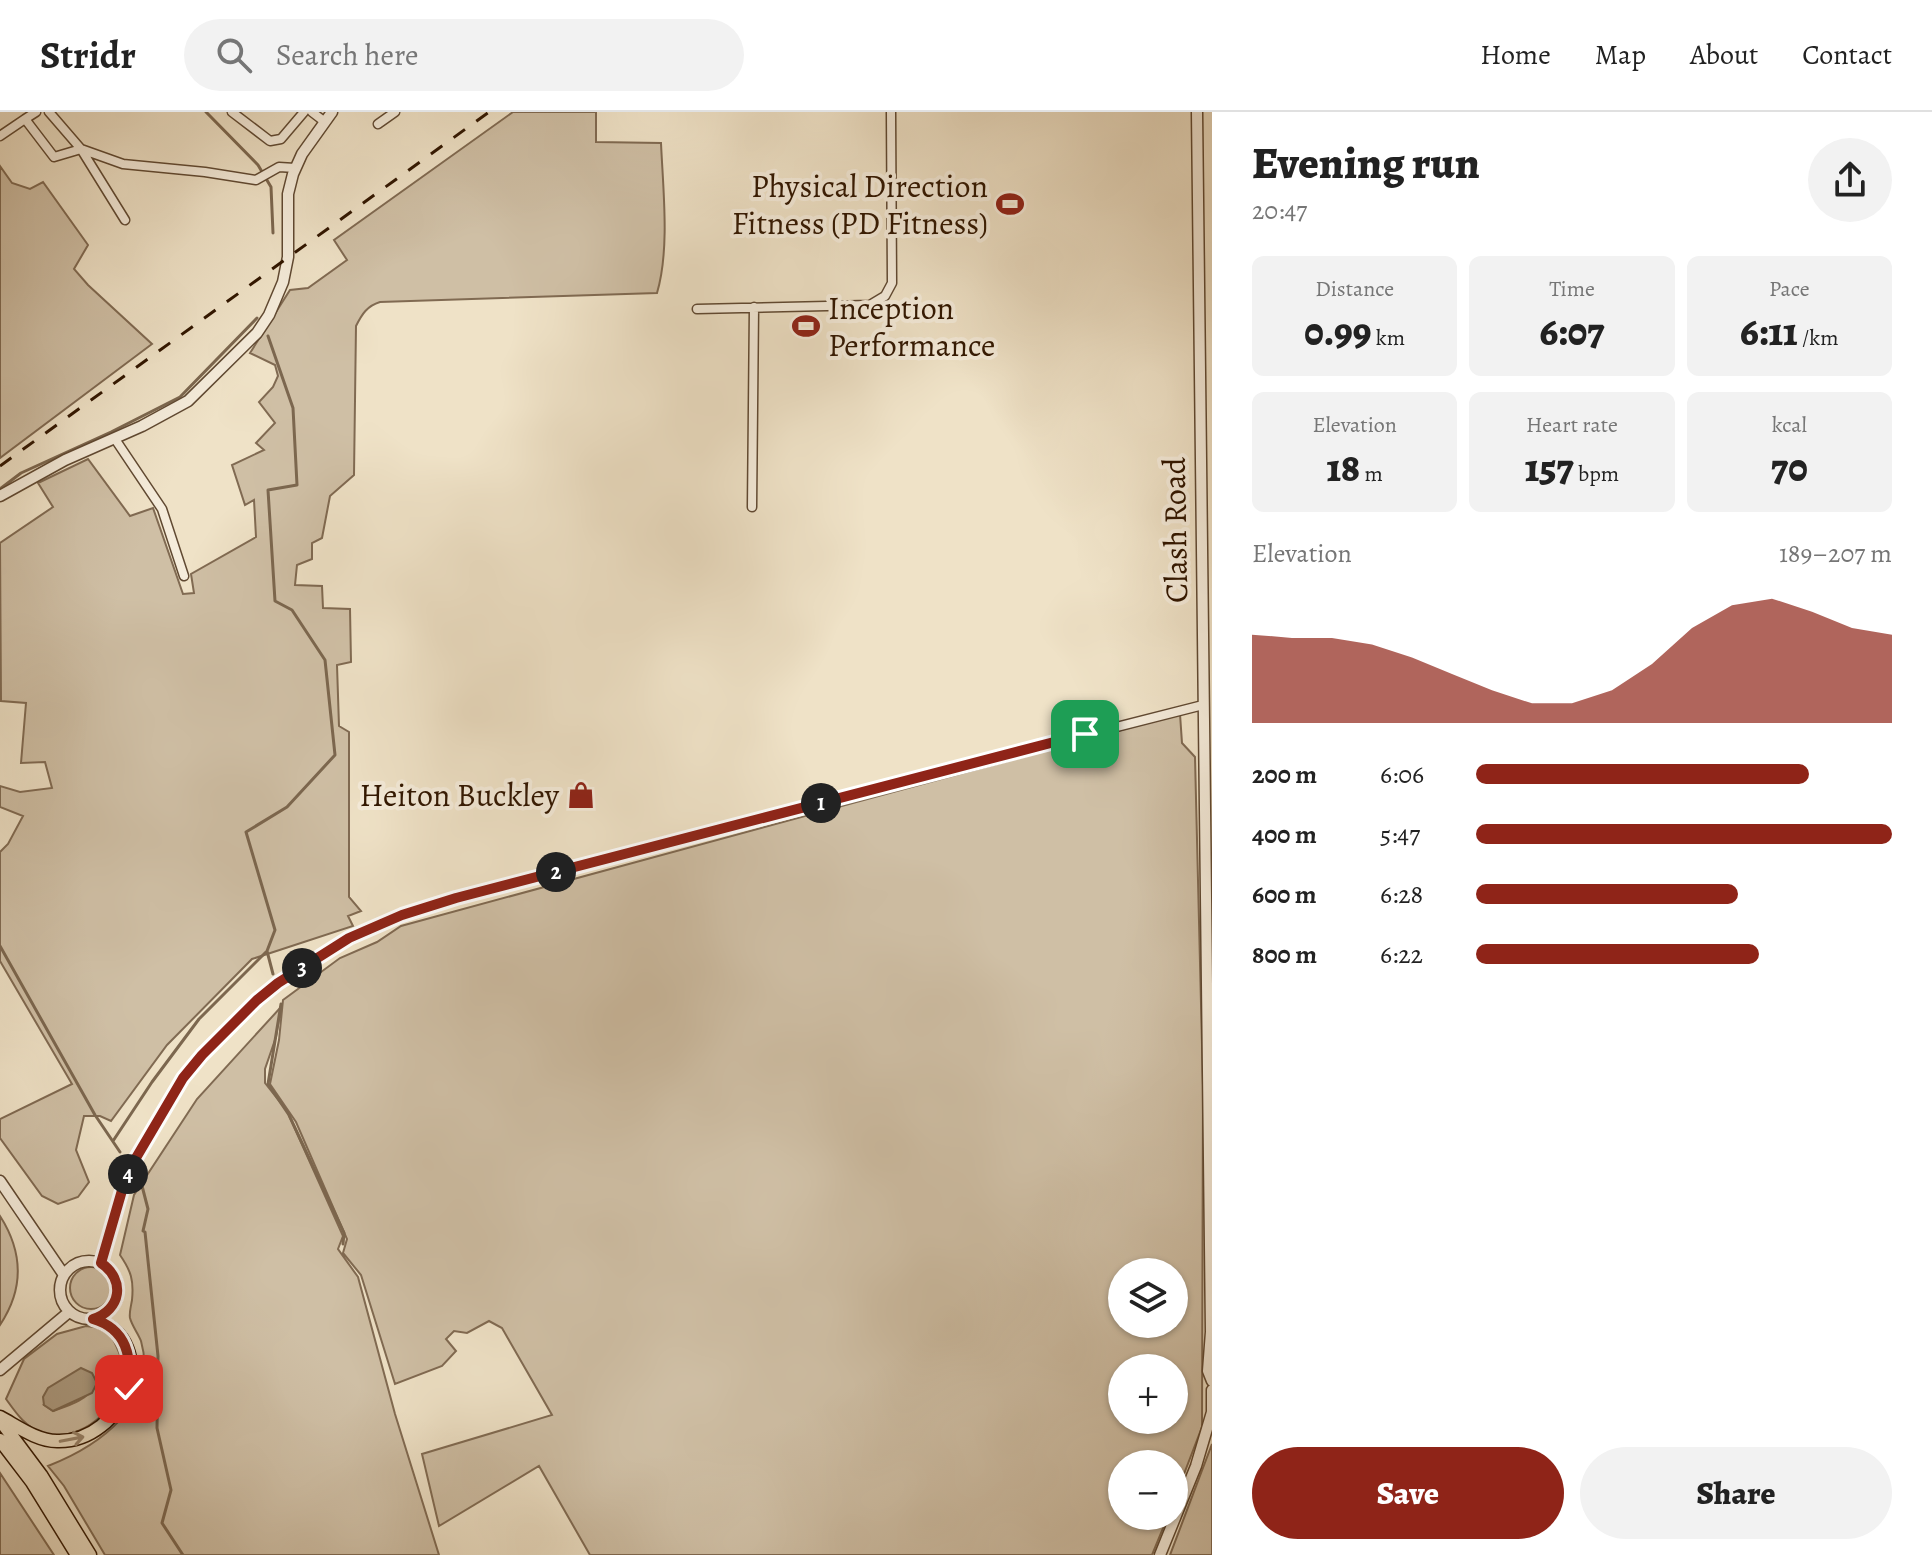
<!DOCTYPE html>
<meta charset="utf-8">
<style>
:root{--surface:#fff;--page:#f2f2f2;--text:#222;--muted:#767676;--line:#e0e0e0;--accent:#8f2418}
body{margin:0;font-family:Alegreya,serif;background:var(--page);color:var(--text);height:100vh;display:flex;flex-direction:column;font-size:30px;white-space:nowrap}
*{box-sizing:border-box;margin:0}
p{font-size:26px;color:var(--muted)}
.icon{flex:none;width:44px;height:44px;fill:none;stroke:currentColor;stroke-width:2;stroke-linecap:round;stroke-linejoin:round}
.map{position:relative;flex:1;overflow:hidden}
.drawer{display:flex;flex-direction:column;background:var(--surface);width:720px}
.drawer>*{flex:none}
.fabs{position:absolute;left:1108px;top:1146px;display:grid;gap:16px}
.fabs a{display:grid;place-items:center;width:80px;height:80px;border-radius:50%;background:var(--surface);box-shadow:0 2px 6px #0004;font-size:40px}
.pin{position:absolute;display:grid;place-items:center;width:68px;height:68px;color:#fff;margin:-34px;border-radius:16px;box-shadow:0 4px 12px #0006}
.km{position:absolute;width:40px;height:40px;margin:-20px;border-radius:50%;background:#222;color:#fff;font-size:22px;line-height:40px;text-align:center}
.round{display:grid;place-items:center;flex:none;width:84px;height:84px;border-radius:42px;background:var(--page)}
.headline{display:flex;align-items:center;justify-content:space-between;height:136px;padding:0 40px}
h1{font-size:44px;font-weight:800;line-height:60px}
.stats{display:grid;grid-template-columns:repeat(3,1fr);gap:12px;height:136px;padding:8px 40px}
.stats div{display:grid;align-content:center;border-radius:12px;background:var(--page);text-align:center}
.stats b{font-size:40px;font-weight:800}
.stats small{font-size:22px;font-weight:400}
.stats p{font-size:22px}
.chart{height:224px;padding:16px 40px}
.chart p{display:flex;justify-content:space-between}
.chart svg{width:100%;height:144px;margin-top:8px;fill:var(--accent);opacity:.7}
.cta{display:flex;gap:16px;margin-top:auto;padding:16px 40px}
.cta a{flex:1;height:92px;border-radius:48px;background:var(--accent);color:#fff;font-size:32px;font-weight:800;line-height:92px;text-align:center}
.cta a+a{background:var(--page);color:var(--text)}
ul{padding:0 40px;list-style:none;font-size:26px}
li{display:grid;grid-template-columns:128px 96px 1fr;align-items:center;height:60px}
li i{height:20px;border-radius:10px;background:var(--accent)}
header{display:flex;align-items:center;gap:48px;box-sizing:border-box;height:112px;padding:0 40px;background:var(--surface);border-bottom:2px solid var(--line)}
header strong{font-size:38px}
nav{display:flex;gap:44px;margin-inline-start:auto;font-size:28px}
.search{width:560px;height:72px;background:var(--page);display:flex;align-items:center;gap:20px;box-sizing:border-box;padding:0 28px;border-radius:44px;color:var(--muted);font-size:30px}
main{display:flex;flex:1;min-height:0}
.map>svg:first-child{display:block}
</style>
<header>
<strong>Stridr</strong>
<div class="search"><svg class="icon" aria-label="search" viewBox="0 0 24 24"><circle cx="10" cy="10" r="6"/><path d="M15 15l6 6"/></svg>Search here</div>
<nav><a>Home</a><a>Map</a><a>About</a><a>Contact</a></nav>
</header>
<main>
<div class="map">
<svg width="1212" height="1443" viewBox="0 0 1212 1443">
<rect width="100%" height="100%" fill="#efe2c7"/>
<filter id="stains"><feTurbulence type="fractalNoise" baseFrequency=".0025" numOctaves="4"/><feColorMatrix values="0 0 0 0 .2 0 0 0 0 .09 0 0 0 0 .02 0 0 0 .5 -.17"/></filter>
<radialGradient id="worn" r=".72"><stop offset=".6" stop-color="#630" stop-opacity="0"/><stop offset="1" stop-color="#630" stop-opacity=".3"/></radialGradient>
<!-- green -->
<path fill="#cfbfa5" stroke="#806a52" stroke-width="2" fill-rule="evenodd" d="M513,0h83v30l65,1c2,46 9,106 -4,150l-277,9c-13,4 -18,12 -24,24l-2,149 -24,21 -8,42 -10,5v16l-15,6 -2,20 27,1 1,22 27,1 1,53 -14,3 2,61 10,6v165l12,14 -13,5 5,10 -101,33 -85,86 -56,76 -11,-5h-16l-8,34 13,32 -11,15 -20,7 -16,-8 -42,-58v-19l72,-35 -72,-123v-109l8,-8 15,-28 -23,-9v-21l20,6 32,-4 -7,-26 -24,1 5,-60 -25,-2 -1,-158 53,-36 -15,-24 50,-24 42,57 23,-8 30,86 11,-1 -3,-19 65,-37 -2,-37 -9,5 -13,-40 32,-15 -8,-7 19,-20 -16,-21 14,-15 5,-11 -3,-11 -25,-12 40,-63 18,-2 39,-28 -13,-20z
M0,54l12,17 18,6 13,-7 45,63 -14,24 14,16 64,59 -152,114z
M1180,602l2,29 13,14 8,329 -1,341 -28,73v-36h-52v52h46l-16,39h-562l-51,-89 -100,60 -17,-72 130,-39 -50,-87 -13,-7 -22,12 -13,-2 -8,8 10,12 -14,15 -47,18 -34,-109 -18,-22 4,-14 -51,-117 -26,-38 9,-44 4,-40 57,-42 37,-16 24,-16zM1122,1160h52v52h-52zM1122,1256h52v52h-52z
M281,895l-5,30 -11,32v14l22,28 56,125 -5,13 20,28 37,137 44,141h-334l-41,-69 -16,-20c51,-20 111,-62 93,-125 -3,-8 -9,-15 -11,-23 -1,-5 1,-12 2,-18 2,-20 -1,-29 -12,-45l14,-60 63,-96z
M0,1104c23,36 24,73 0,109z
M70 1176a21 21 0 1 1 42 0a21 21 0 1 1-42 0Z
M86,1214l22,3c6,13 15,27 15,42 0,36 -44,74 -80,62 -17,-5 -27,-20 -37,-34l18,-40 33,-25zM97,1270c-9,18 -26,23 -44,29l-9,-6z
M1212,1332v111h-42z
M0,1361l54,82h-54z"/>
<!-- water -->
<path fill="#ae9d83" stroke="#7c674f" stroke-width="2" d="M81,1256l11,5 5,10 -5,10 -39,18 -9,-6 -1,-8 5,-9z"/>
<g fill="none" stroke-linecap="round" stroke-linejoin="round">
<!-- stream -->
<path stroke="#7c674f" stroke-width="3" d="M206,0l52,53 13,22 2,46
M268,224l25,72 4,77 -29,5 7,111 17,9 33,50 10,95 -48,52 -41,25 29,98 -8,21 6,23
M0,377l21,-16 90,-41 69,-35 77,-79
M0,834l95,169 25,37
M281,892l-13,80 21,31 55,118 -1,11
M113,1029l39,-59 47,-63 67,-67
M141,1070l7,27 -5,22 2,1 13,124 -1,72 14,62 -9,33 21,32"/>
<!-- minor casing -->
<g stroke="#604932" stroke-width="11">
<path id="minor" d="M36,0l-11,7 29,38 27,-8 42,15 82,8 51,8 23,-13 16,1
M49,0l32,37 44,71
M232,0l38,29 11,-2 23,-27
M312,0l13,10
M378,12l17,-12
M0,24l25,-17
M697,197l173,-4 15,-9 7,-13 -1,-171
M115,327l47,70 22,67
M752,395l2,-200
M101,1151l32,-100 50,-85 19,-23 55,-55 21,-17 71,-45 53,-23 54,-17 192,-52 555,-141"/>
</g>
<!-- tertiary casing -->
<g stroke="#604932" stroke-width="13">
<path id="tertiary" d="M1197,0l14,1220 -3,39 4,10
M0,384l65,-36 77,-34 46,-25 69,-68 12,-18 14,-33 5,-25v-63l5,-20 9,-20 30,-42
M0,1069l64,94
M60 1178a29 29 0 1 1 58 0a29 29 0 1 1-58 0Z
M0,1258l69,-58
M1212,1301v-23
M1160,1443l36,-89 16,-54"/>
</g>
<!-- primary casing -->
<g stroke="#311600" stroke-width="15">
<path id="primary" d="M0,1305c17,9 37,24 57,24 68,2 107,-100 36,-122
M0,1308l41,55 49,80
M0,1328l32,42 45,73"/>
</g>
<!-- minor -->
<use href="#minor" stroke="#f5ecdb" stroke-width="8"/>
<!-- tertiary -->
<use href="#tertiary" stroke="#f5ecdb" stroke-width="10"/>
<!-- primary -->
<use href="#primary" stroke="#efe2c7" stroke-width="12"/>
<!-- rail -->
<path stroke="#311600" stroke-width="3" stroke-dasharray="14 14" stroke-linecap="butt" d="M0,354l489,-354"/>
</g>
<!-- one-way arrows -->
<defs><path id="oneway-shaft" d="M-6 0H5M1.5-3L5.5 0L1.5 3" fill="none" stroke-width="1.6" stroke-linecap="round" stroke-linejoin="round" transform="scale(2)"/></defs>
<use stroke="#9a866d" href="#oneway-shaft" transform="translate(72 1327) rotate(-11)"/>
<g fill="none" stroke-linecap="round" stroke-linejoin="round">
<!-- route casing -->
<g stroke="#fff" stroke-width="16">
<path id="route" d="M129,1277c3,-32 -2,-60 -36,-70 28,-9 33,-39 8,-56l22,-76 10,-24 50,-85 19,-23 55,-55 21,-17 71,-45 53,-23 54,-17 629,-164"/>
</g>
<!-- route -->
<use href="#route" stroke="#8f2418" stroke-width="10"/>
</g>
<!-- icons -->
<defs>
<g id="stadium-bare" transform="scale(2.16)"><path d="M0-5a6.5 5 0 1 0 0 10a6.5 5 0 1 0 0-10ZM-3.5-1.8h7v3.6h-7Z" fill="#8f2418" stroke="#f5ecdb" stroke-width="2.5" paint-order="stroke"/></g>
<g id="shop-bare" transform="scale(2.16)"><path d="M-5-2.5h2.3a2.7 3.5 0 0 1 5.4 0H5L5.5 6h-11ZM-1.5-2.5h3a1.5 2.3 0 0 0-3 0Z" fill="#8f2418" stroke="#f5ecdb" stroke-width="2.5" paint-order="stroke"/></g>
</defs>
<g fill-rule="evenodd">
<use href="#stadium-bare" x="1010" y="92"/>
<use href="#stadium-bare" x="806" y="214"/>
<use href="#shop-bare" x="581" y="683"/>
</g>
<g text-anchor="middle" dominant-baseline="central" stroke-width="8" stroke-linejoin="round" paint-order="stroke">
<!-- poi labels -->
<g font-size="32" fill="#311600" stroke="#f5ecdb" text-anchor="end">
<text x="988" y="74">Physical Direction<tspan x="988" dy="37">Fitness (PD Fitness)</tspan></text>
<text x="828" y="196" text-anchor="start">Inception<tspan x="828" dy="37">Performance</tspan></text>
<text x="559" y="683">Heiton Buckley</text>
</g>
<!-- street labels -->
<g font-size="32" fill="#311600" stroke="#f5ecdb">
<text transform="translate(1175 418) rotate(-91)">Clash Road</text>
</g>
</g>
<rect width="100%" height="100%" filter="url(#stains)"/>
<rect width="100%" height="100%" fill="url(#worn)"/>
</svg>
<div class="fabs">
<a><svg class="icon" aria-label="layers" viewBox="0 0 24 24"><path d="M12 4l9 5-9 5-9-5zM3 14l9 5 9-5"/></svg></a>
<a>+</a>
<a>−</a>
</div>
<div class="pin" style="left:1085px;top:622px;background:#1e9e55"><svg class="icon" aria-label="arrive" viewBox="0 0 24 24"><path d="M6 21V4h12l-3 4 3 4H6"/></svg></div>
<div class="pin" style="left:129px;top:1277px;background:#d93025"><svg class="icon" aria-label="check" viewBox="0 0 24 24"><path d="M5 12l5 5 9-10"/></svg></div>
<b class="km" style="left:821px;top:691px">1</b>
<b class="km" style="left:556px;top:760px">2</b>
<b class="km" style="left:302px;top:856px">3</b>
<b class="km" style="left:128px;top:1062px">4</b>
</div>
<section class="drawer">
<div class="headline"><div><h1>Evening run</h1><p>20:47</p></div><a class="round"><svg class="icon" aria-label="share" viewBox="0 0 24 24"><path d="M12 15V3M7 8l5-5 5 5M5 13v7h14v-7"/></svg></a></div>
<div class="stats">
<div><p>Distance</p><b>0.99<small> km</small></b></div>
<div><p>Time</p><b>6:07</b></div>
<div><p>Pace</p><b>6:11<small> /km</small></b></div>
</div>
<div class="stats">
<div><p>Elevation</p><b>18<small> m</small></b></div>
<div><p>Heart rate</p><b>157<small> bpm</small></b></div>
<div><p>kcal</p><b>70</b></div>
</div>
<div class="chart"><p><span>Elevation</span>189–207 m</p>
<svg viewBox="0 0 160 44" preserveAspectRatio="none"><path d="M0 44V17L10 18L20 18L30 20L40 24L50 29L60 34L70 38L80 38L90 34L100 26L110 15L120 8L130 6L140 10L150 15L160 17V44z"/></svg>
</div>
<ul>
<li><b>200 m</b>6:06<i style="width:80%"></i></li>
<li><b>400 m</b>5:47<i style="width:100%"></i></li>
<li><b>600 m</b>6:28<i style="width:63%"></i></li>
<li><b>800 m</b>6:22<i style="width:68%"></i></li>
</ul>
<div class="cta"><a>Save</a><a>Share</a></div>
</section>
</main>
